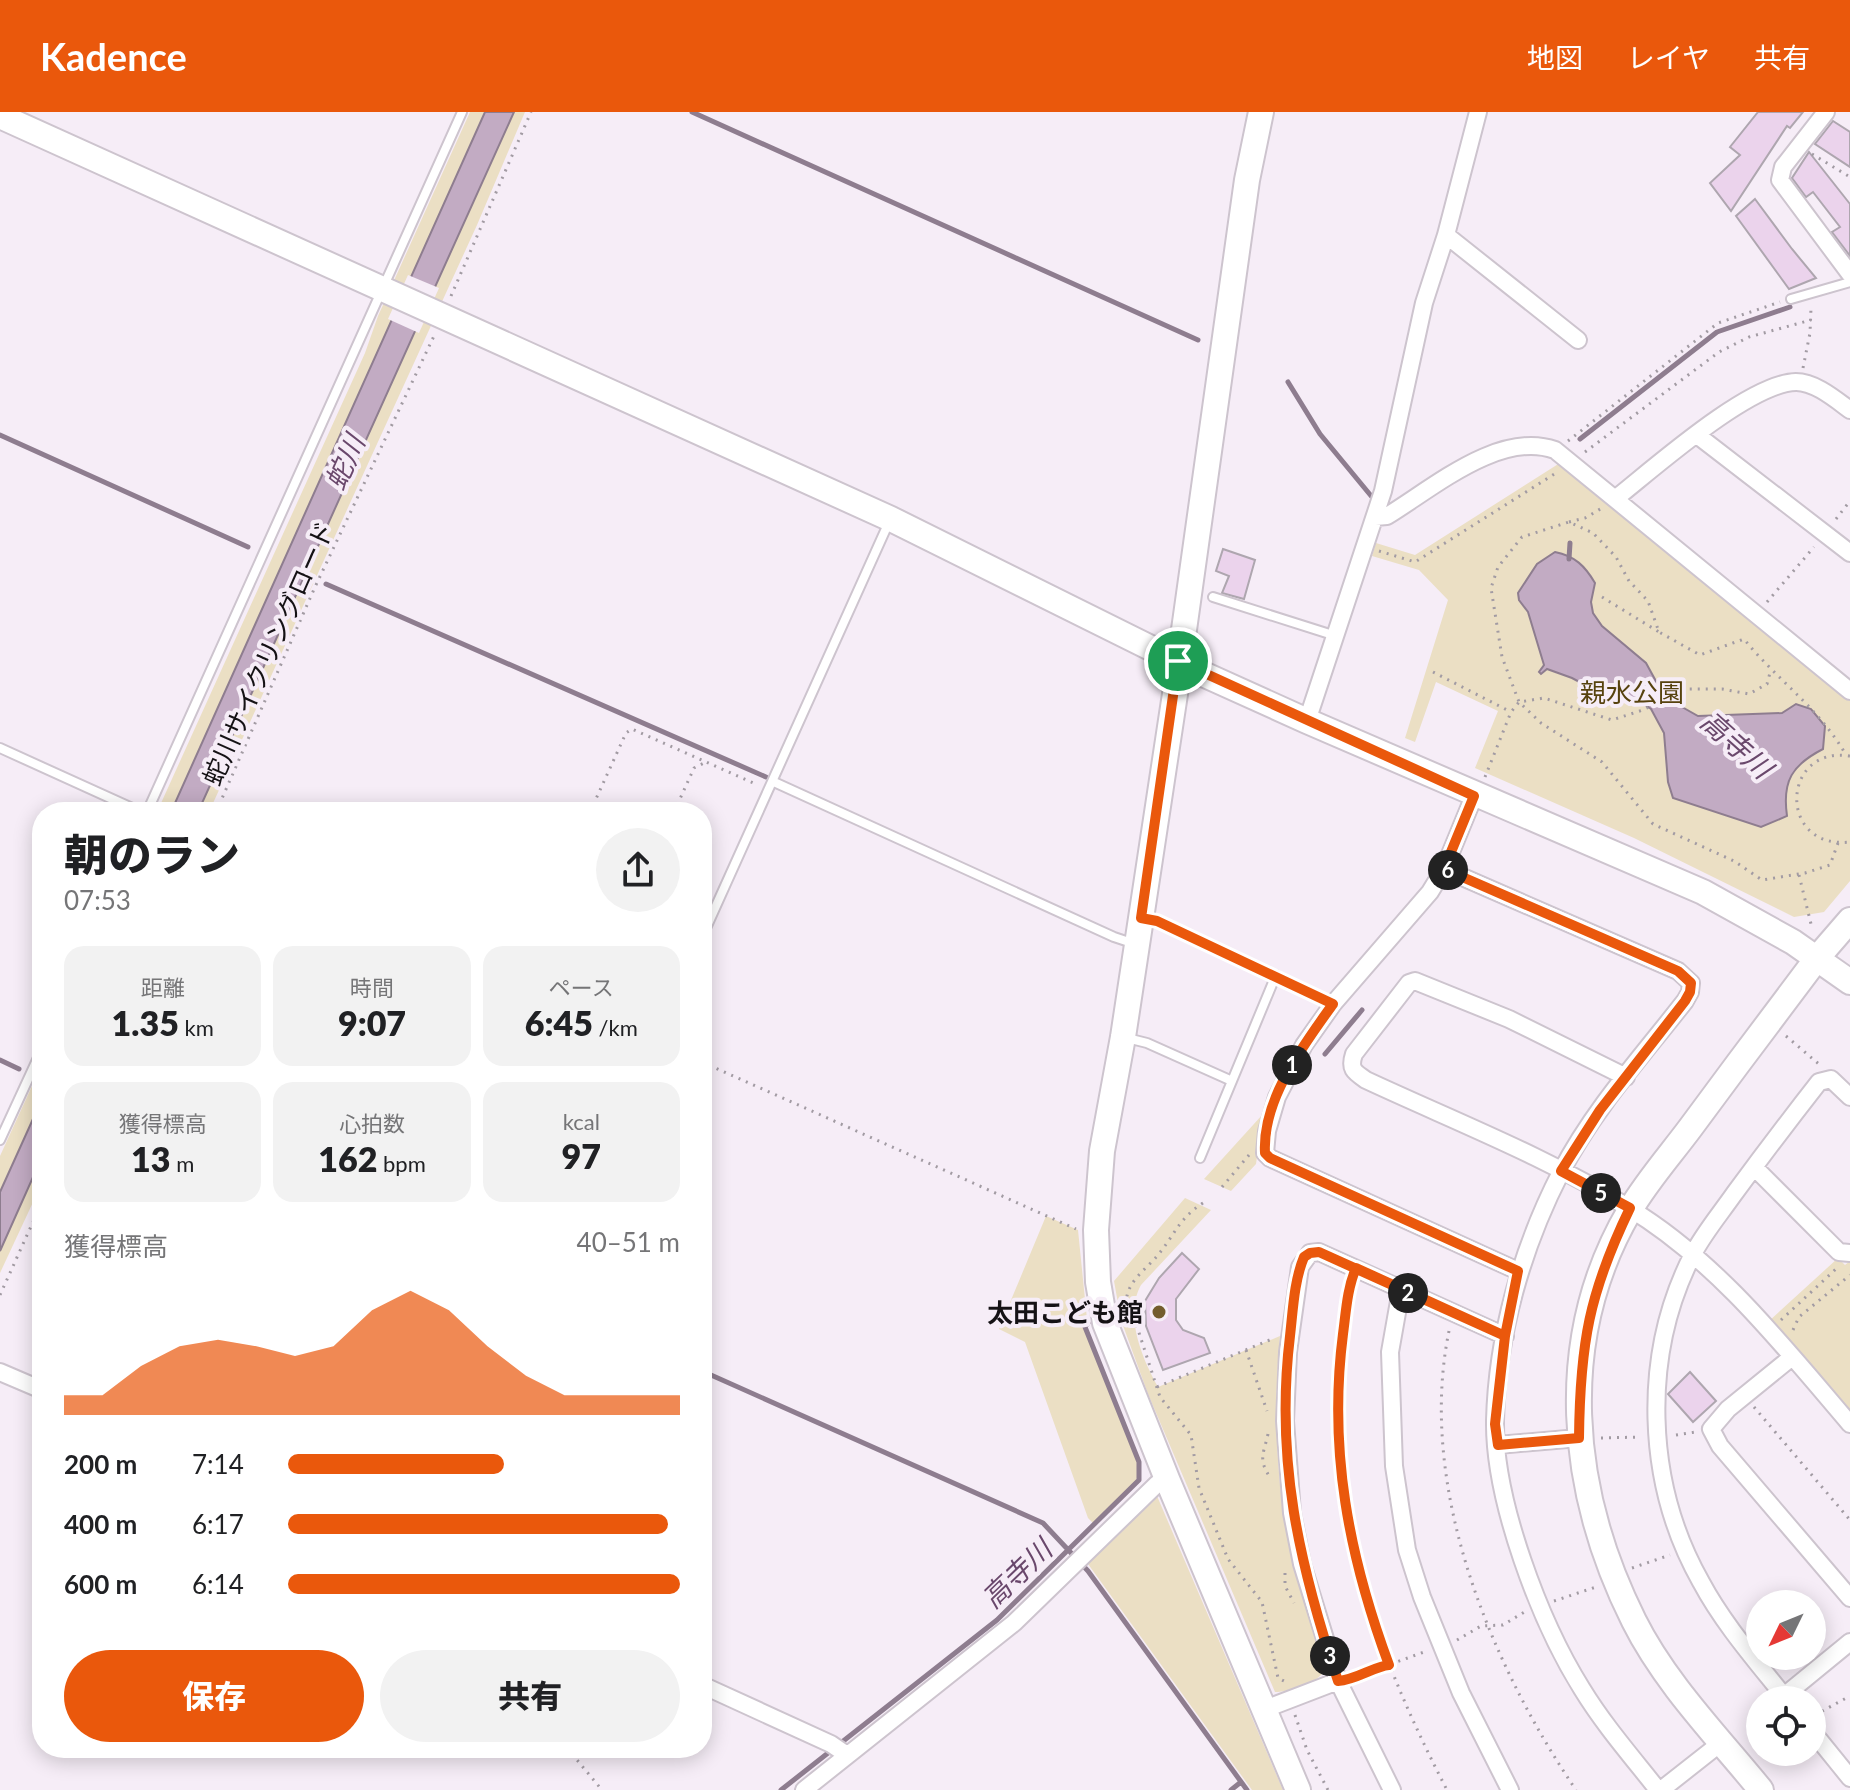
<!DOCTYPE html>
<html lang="ja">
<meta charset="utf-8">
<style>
:root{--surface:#fff;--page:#f2f2f2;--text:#202124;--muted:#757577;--accent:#ea580c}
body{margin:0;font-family:Lato,"Noto Sans JP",sans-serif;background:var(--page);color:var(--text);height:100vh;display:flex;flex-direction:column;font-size:30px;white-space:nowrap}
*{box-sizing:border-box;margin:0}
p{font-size:26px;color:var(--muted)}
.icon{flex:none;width:44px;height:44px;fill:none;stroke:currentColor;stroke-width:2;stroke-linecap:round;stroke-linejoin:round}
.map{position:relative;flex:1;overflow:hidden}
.sheet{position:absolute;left:32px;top:690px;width:680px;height:956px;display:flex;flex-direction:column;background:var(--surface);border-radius:32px;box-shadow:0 4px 20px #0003}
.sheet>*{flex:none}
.needle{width:52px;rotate:227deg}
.controls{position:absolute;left:1746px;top:1478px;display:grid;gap:16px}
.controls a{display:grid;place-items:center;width:80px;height:80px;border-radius:50%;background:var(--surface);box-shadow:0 4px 20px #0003;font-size:40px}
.pin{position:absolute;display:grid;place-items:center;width:68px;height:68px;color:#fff;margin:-34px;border:4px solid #fff;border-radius:50%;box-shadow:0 2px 8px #0007}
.km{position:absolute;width:40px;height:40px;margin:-20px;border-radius:50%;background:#222;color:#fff;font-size:22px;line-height:40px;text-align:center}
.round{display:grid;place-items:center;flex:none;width:84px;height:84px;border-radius:42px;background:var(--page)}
.summary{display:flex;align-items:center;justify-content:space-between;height:136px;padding:0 32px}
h1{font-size:44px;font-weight:800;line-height:60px}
.metrics{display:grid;grid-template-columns:repeat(3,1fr);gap:12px;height:136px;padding:8px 32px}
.metrics div{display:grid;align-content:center;border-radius:20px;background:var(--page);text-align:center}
.metrics b{font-size:34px;font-weight:800}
.metrics small{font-size:22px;font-weight:400}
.metrics p{font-size:22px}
.chart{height:224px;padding:16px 32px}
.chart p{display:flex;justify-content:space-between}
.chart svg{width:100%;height:144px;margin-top:8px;fill:var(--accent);opacity:.7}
.primary-button{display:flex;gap:16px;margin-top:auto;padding:16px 32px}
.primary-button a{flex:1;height:92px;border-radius:48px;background:var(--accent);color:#fff;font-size:32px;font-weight:800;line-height:92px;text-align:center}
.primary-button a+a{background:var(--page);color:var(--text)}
ul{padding:0 32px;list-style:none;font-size:26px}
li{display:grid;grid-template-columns:128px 96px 1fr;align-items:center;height:60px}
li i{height:20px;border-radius:10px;background:var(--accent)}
header{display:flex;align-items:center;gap:48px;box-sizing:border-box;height:112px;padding:0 40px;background:var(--accent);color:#fff}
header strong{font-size:38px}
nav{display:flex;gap:44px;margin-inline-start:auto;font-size:28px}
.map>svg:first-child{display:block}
</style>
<header>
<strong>Kadence</strong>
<nav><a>地図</a><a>レイヤ</a><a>共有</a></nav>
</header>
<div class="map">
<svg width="1850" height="1678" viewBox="0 0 1850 1678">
<rect width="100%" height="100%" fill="#f6edf7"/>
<!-- green -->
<path fill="#ebdfc4" d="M470,0h15l-314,700h-14l208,-459 13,-37z
M514,0h11l-48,113 -268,587h-11z
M1563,349l287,236v184l-26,31 -30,5 -160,-79 -159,-70 23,-57 -62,-29 -21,60 -10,-4 43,-138 -29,-30 -47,-14 4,-13 39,12z
M42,952v35l-42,93v-36z
M1263,1002l-7,50 -25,27 -27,-12z
M42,1045v26l-42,90v-22z
M1185,1086l26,12 -70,75c-17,31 1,73 17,102l122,-51c-7,73 -4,156 13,227 9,36 22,71 33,106 -8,14 -35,23 -51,23l-127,-298 -27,-74 -7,-39z
M1046,1104l32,14 9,89 -2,8 56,140 -7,19 -39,39 -7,-7 -63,-176 -26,-13z
M1838,1146l7,7 5,-4v153l-82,-92z
M1157,1384l126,294h-31l-164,-226z"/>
<!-- water -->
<path fill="#c2abc3" stroke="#8e7d8f" stroke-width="2" d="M485,0h29l-316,700h-27z
M1555,440c20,4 30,14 40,31l-4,19 2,11 9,13 44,37 17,31 12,9 23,13 84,-3 14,-9 15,5 14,17 -2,23c-31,16 -41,32 -36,67l-26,11 -88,-29 -5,-16 -4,-49 -13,-24 -13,-9h-25l-41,-22 -25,-9 -6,5 -2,-2 5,-7 -16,-53 -9,-12 -1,-7 19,-29z
M42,987v58l-42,94v-59z"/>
<!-- pier -->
<path fill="#f6edf7" d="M408,163l31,13 -20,45 -31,-14z"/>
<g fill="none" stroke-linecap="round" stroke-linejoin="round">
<!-- stream -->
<path stroke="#8e7d8f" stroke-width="5" d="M692,0l506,228
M1288,270l32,52 52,63
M0,323l248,112
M1580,327l137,-107 73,-25
M1569,447l1,-16
M326,472l440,193
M1325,942l37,-44
M0,948l19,9
M702,1259l341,152 45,48 159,219
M781,1678l216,-170 142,-140v-18l-54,-135 3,-4
M1231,1678l10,-8"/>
</g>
<!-- building -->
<path fill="#ebd3ec" stroke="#aea6af" stroke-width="2" d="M1758,0h45l-13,16 -3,-2 -56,85 -21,-28 30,-28 -10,-8z
M1833,9l17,11v35l-35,-23z
M1809,40l41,52v52l-18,-24 8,-5 -27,-35 -7,5 -14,-19z
M1755,87l37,50 24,29 -27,11 -53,-73z
M1223,437l32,11 -11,39 -22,-6 7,-17 -13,-5z
M1182,1141l17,16 -23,30v21l7,10 21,8 6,15 -47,17 -17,-44 -1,-25 14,-23z
M1690,1260l26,29 -23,21 -25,-28z"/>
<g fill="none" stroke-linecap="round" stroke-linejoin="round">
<!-- lane casing -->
<g stroke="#cdc4ce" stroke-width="12">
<path id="lane" d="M1791,187l59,-17
M1213,485l123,39
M0,636l141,64
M774,670l340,155 18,6
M147,700l315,-700
M1144,807l13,2 176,83
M702,825l187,-415
M1127,926l20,5 85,38
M0,1028l42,-91
M1200,1046l76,-183"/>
</g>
<!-- street casing -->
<g stroke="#cdc4ce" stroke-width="20">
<path id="street" d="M1826,0l-43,55 -3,13 70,94
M1446,123l132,105
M1697,323l153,118
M1615,387c38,-30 134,-116 181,-117 19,0 39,17 54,28
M1375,405l12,-1c46,-28 113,-86 168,-66l295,241
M1307,609l76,-230 41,-188 22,-68 32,-123
M1474,684l-30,73 -14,23 -97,112 -29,41 -27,52 -10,34 -2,22 5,5 248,113
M1444,757l234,102 13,12 -1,9 -5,9c-43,55 -92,109 -124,171 -39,76 -64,163 -66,249 -1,80 45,201 87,268 22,36 50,68 76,101
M1626,965l-117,-58 -94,-38 -6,2 -55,71c-5,15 0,18 12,26 88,41 181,77 263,128 88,53 155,139 221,216
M1754,1055l85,85 11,1
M1401,1178l-11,62 4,114 13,84 15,47 39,96 49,97
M1792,1245l-64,52 -17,20 9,17 130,152
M0,1260l42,18
M1498,1333l81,-7
M702,1573l129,59 16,11
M1784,1584l66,-54
M1787,1588c-30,-38 -63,-75 -86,-118 -56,-99 -60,-227 -8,-328 11,-21 27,-40 41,-60 28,-38 56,-75 85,-112l12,-3 19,18
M1265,1597l73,-28
M1812,1619l38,47
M804,1678l210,-167 143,-139 10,-5
M1392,1678l-54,-109 -36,-117 -10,-51 -7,-92 3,-69 12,-85 10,-14 9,-1 186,84
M1661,1678l61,-48"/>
</g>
<!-- secondary casing -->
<g stroke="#cdc4ce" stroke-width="28">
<path id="secondary" d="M1261,0l-14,68 -72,514 -52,343 -21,114 -6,79 2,52 7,41 62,156 131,311
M0,4l891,403 312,155 104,47 396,171 90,50 57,40
M1761,1678c-44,-54 -96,-107 -127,-169 -65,-130 -80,-282 -4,-411 17,-29 41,-56 61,-83 42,-57 84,-113 127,-170l32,-37"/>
</g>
<!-- path -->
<path stroke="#a29ba3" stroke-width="3" stroke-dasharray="2 6" stroke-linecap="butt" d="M1812,42l38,23
M451,184l80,-184
M1803,256l7,-35 1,-25
M1568,329l150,-118 62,-21
M1585,340l134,-100 30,-15 62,-17
M1836,407l14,-18
M1569,410l16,-4 17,-10
M1379,439l36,11 141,-89
M1602,485l57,35
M1767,490l47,-55
M1433,560l78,40
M1850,644c-69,-11 -73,94 0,86
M1485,665l26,-65 8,-10 25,-4 68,22 31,-10 41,-21h38l27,5 18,-10 4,-15
M216,700l99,-225 119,-251
M590,700l36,-79 6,-4 126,56
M674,700l20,-44 10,-5
M1838,731l-8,22 -25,8 -43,7 -28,-19 -81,-37 -51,-62 -61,-39 -22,-21 -17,-45 -11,-69 7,-21 24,-30 47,-15 24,11 23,24 13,24 19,20 11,31 41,23 44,-16c32,40 76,70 102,116
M1799,763l13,53
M1786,924l34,29
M702,950l374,167
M1222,1075l27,-32
M1203,1091c-25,16 -28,32 -46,53 -10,12 -27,24 -30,40l33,101 31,38 8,53 29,71 34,43 16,76 6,3
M1350,1174c-8,59 -18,123 -11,182 12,113 56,222 108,322
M0,1183l42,-93
M1781,1208l56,-52
M1793,1218l6,-13 51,-42
M1449,1219c-32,155 41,332 127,459
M1246,1238l21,61
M1157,1275l115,-48
M1754,1295l96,113
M1268,1322c-5,22 -10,25 3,45
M1676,1323l20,-3
M1601,1326l40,-1
M1632,1456l38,-13
M1285,1461v13l9,17
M1554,1489l42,-14
M1457,1528l24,-14 22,-1 23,-14
M1353,1565c25,-8 49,-17 74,-26
M1295,1603l12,35 21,40
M1815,1603l35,-19
M567,1636l35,42"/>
<!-- lane -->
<use href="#lane" stroke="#fff" stroke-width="8"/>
<!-- street -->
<use href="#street" stroke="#fff" stroke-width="16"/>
<!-- secondary -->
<use href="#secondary" stroke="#fff" stroke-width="24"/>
</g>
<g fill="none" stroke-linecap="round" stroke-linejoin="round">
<!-- route casing -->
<g stroke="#fff" stroke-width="16">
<path id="route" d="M1178,549l-37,257 16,3 176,83c-30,42 -71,95 -68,149l5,5 248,113 -13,65 -149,-68c-9,21 -10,44 -13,66 -15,116 6,223 46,331 -14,1 -33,15 -51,16 -39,-117 -63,-221 -48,-345 3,-26 4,-55 14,-79l6,-4 9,-1 186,84 -10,88 3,21 81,-7c1,-94 10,-145 51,-230l-69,-37 39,-61 85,-109 5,-9 1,-9 -13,-12 -234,-102 30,-73 -296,-135"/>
</g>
<!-- route -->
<use href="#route" stroke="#ea580c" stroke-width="10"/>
</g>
<!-- markers -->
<circle fill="#735d2d" stroke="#f6edf7" stroke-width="3" cx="1159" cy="1200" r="8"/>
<g text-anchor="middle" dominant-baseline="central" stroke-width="8" stroke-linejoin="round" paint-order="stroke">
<!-- street labels -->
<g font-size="26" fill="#151215" stroke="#f6edf7">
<text transform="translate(268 541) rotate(-66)">蛇川サイクリングロード</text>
</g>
<!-- park labels -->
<g font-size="26" fill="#56420e" stroke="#f6edf7">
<text x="1632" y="580">親水公園</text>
</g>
<!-- poi labels -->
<g font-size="26" font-weight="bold" fill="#151215" stroke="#f6edf7" text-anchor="end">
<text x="1143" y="1200">太田こども館</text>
</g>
<!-- water labels -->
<g font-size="28" font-style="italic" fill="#6a486c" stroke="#f6edf7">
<text transform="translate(344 350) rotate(-66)">蛇川</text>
<text transform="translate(1737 632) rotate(42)">高寺川</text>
<text transform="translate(1016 1461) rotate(-44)">高寺川</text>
</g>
</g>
</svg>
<div class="controls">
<a><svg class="needle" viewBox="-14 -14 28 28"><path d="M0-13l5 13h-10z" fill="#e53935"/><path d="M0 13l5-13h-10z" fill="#757577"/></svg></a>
<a><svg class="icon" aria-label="locate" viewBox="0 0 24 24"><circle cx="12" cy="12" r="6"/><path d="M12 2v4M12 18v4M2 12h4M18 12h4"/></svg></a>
</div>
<div class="pin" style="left:1178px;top:549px;background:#1e9e55"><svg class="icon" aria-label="arrive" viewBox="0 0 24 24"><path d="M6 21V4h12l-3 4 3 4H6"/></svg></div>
<b class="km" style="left:1292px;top:953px">1</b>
<b class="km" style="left:1408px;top:1181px">2</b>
<b class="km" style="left:1330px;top:1544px">3</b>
<b class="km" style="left:1601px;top:1081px">5</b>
<b class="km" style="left:1448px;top:758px">6</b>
<section class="sheet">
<div class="summary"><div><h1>朝のラン</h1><p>07:53</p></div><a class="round"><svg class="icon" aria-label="share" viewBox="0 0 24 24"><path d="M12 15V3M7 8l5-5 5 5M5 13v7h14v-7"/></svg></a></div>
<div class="metrics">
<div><p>距離</p><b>1.35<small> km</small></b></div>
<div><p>時間</p><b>9:07</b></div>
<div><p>ペース</p><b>6:45<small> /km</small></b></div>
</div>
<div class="metrics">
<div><p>獲得標高</p><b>13<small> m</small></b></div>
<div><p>心拍数</p><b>162<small> bpm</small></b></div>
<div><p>kcal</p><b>97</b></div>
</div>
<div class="chart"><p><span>獲得標高</span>40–51 m</p>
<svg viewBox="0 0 160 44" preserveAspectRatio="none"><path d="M0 44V38L10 38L20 29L30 23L40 21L50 23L60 26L70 23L80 12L90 6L100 12L110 23L120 32L130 38L140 38L150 38L160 38V44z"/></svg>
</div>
<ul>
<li><b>200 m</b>7:14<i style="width:55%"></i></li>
<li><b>400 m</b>6:17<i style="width:97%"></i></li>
<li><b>600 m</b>6:14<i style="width:100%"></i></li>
</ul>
<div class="primary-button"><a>保存</a><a>共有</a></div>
</section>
</div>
